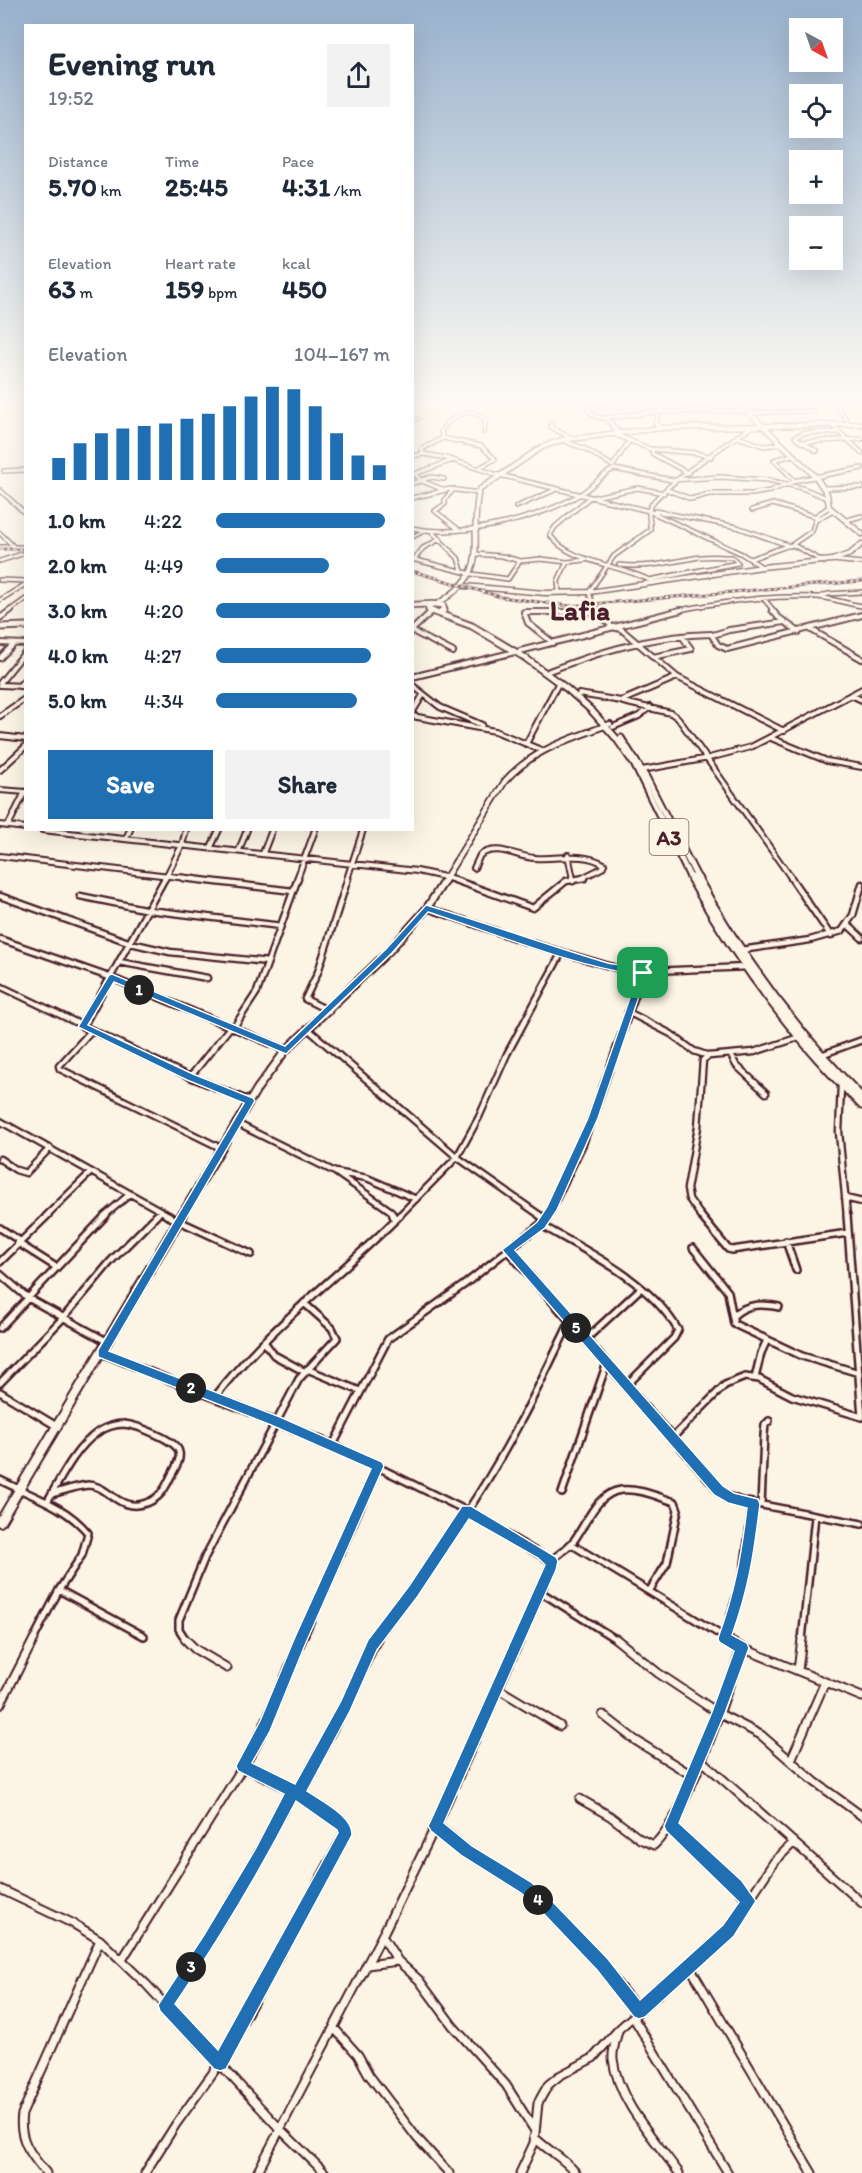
<!DOCTYPE html>
<meta charset="utf-8">
<style>
:root{--surface:#fff;--page:#f2f2f3;--text:#1f2937;--muted:#747a83;--accent:#1f6fb2}
body{margin:0;font-family:Itim,sans-serif;background:var(--page);color:var(--text);height:100vh;display:flex;flex-direction:column;font-size:22px;white-space:nowrap}
*{box-sizing:border-box;margin:0}
p{font-size:20px;color:var(--muted)}
.icon{flex:none;width:33px;height:33px;fill:none;stroke:currentColor;stroke-width:2;stroke-linecap:round;stroke-linejoin:round}
.map{position:relative;flex:1;overflow:hidden}
.sheet{position:absolute;left:24px;top:24px;width:390px;height:807px;display:flex;flex-direction:column;background:var(--surface);border-radius:0px;box-shadow:0 6px 24px #0002}
.sheet>*{flex:none}
.needle{width:39px;rotate:140deg}
.controls{position:absolute;left:789px;top:18px;display:grid;gap:12px}
.controls a{display:grid;place-items:center;width:54px;height:54px;border-radius:0px;background:var(--surface);box-shadow:0 6px 24px #0002;font-size:30px}
.pin{position:absolute;display:grid;place-items:center;width:51px;height:51px;color:#fff;margin:-26px;border-radius:12px;box-shadow:0 3px 9px #0006}
.km{position:absolute;width:30px;height:30px;margin:-15px;border-radius:50%;background:#222;color:#fff;font-size:16px;line-height:30px;text-align:center}
.round{display:grid;place-items:center;flex:none;width:63px;height:63px;border-radius:0px;background:var(--page)}
.summary{display:flex;align-items:center;justify-content:space-between;height:102px;padding:0 24px}
h1{font-size:33px;font-weight:700;line-height:45px}
.figures{display:grid;grid-template-columns:repeat(3,1fr);gap:9px;height:102px;padding:6px 24px}
.figures div{display:grid;align-content:center}
.figures b{font-size:26px;font-weight:700}
.figures small{font-size:16px;font-weight:400}
.figures p{font-size:16px}
.chart{height:168px;padding:12px 24px}
.chart p{display:flex;justify-content:space-between}
.chart svg{width:100%;height:108px;margin-top:6px;stroke:var(--accent);stroke-width:6}
.action{display:flex;gap:12px;margin-top:auto;padding:12px 24px}
.action a{flex:1;height:69px;border-radius:0px;background:var(--accent);color:#fff;font-size:24px;font-weight:700;line-height:69px;text-align:center}
.action a+a{background:var(--page);color:var(--text)}
ul{padding:0 24px;list-style:none;font-size:20px}
li{display:grid;grid-template-columns:96px 72px 1fr;align-items:center;height:45px}
li i{height:15px;border-radius:8px;background:var(--accent)}
.map>svg:first-child{display:block}
</style>
<div class="map">
<svg width="862" height="2173" viewBox="0 0 862 2173">
<rect width="100%" height="100%" fill="#fcf5e5"/>
<filter id="ink" filterUnits="userSpaceOnUse"><feTurbulence type="fractalNoise" baseFrequency=".0167" numOctaves="2"/><feDisplacementMap in="SourceGraphic" scale="12" xChannelSelector="R" yChannelSelector="G"/><feConvolveMatrix kernelMatrix="1 2 1 2 8 2 1 2 1" color-interpolation-filters="sRGB"/></filter>
<g filter="url(#ink)">
<g fill="none" stroke-linecap="round" stroke-linejoin="round">
<!-- minor-far4 casing -->
<g stroke="#4a1f2b" stroke-width="6">
<path id="minor-far4" d="M19,398l-8,3 15,4
M832,398l18,27
M853,398l9,7
M688,399l22,-1
M735,399l58,-1
M660,412l-5,11 6,5
M749,413l65,-2
M606,418l-10,-1 -9,-8 73,-7 4,2 -3,5 2,3
M412,420l5,-1
M551,423v4l21,12
M832,425l30,28
M619,433l-13,-15 47,-6 94,-1
M614,434l36,15 46,4 15,4
M737,437l27,9 17,-2
M443,438l-2,-7c11,-16 31,-26 45,-10l-2,11
M562,440l23,9 28,17
M801,442l-6,-5 8,-4 35,-1
M651,449l2,5 35,19
M817,451l-15,-9 60,-3
M423,454l-1,-5 21,-11 38,8 14,13 -16,9
M793,455l-19,5 21,21
M412,456l12,-2 22,4 49,16 154,37 93,43 20,13
M613,466l16,-25
M4,471l22,-1
M421,480l11,-3 12,2
M421,481l-6,-7 38,-14
M412,483l10,-2 22,9
M824,488l38,-1
M454,489l-9,10v5l-10,7 23,18
M0,490l26,24
M668,490l23,9 18,-5h43l18,-3 28,-11 64,-12
M590,497l-35,30 -5,8c20,29 73,29 105,48
M594,497l44,-9 26,5
M412,498l38,-9 28,4
M516,507l41,-18
M752,510l21,-6 44,13
M655,511l82,16 53,19 22,-15 5,-16 12,-8
M818,519l15,-9
M847,520l15,-4
M412,528c50,10 124,-8 169,-34 12,-8 20,-19 33,-25l58,11 48,-3 48,3 34,8 25,10
M432,532l26,26 4,13
M0,533l14,14
M412,537l12,-6
M793,545l31,17
M0,547h26
M475,554l27,2 18,5 21,-2 26,3
M412,559l60,15 36,5 12,-18
M750,559l37,-13
M414,560l9,-12 17,-9
M832,560l30,3
M0,561l22,-7
M619,565c31,3 46,-2 75,-7 12,-3 26,-1 38,-1l6,6
M0,580l26,1
M649,580l89,-17
M559,592l-1,-11 9,-19 18,-2
M820,597l8,-3 34,-2
M764,599l10,12
M0,600l26,-16
M9,611l17,-12
M599,611l-6,-6 -4,-13 25,-36 36,-26c1,-7 -3,-17 0,-23 9,-19 81,-66 101,-80
M674,611c47,-9 94,-16 143,-14 15,1 30,7 45,9"/>
</g>
<!-- minor-far3 casing -->
<g stroke="#4a1f2b" stroke-width="8">
<path id="minor-far3" d="M772,610l6,7 21,15
M0,618l11,-8
M810,629l52,30
M412,630l19,-18
M412,631l41,21
M713,635l16,-5 56,-8
M0,643l26,1
M553,643l-25,-20 -4,-11h75
M520,651l161,-41
M653,657l38,-8 -9,-13
M0,658l14,-14
M549,671c53,-20 105,-36 162,-37l7,11 9,4 135,-34
M412,677l103,-25
M677,677l107,54
M0,683l26,-32
M0,685l26,1
M412,685l28,22 42,18
M19,686l7,-8
M579,694l42,7 56,-24 -56,-48 -9,-2 -15,-17
M851,695l11,5
M623,702l48,11 7,5 114,161
M412,713l11,-18
M0,716l26,-18
M412,716l83,15 46,19
M613,727l26,-11 11,-9
M0,736l26,3
M771,738l56,23 35,6
M527,742l32,-60
M0,770l26,-24
M642,770l67,-12 42,-11 111,-58
M0,790l26,2
M0,825l26,3
M8,826l17,-34
M42,830l375,41 37,8
M126,838l4,-8
M211,847l8,-17
M239,850l8,-20
M263,853l9,-23
M568,855l5,24
M0,856l195,23
M474,868l6,-13c18,-12 36,2 55,3 24,2 46,-7 69,6l-2,4 -22,11
M165,879l17,-34 4,-15
M297,879l18,-49
M347,879l16,-49"/>
</g>
<!-- minor-far2 casing -->
<g stroke="#4a1f2b" stroke-width="9">
<path id="minor-far2" d="M183,878l110,13
M449,878l84,30 33,-27 19,-3
M572,878l1,3
M791,878l40,58
M0,896l131,47 39,9 98,10
M80,896l69,14 132,16
M427,908l100,34 103,30 117,-5
M847,924l15,14
M0,939l112,39 174,72
M741,950l69,-10 32,-9 11,-16 9,-31
M119,962l88,16
M0,986l190,91 60,24
M329,1011l-24,-12 13,-27 30,-94
M628,1012l43,22 23,17 15,5
M83,1027l82,-149
M234,1027l23,-35 41,-114
M308,1029l149,128 84,59
M91,1031l-32,35 1,3 161,79
M821,1055l41,-15
M732,1057l4,8 30,28
M190,1077l41,-51
M841,1085l-2,47 8,84
M0,1121l170,95
M236,1123l99,49 56,39 2,5
M0,1159l16,11 10,3 24,-25
M335,1172l32,6 49,21
M845,1198l17,4
M46,1216l44,-43
M104,1216l26,-22
M156,1216l4,-4
M399,1216l58,-59 22,-40 28,-63 55,-102
M548,1216l35,-72 60,-171
M701,1216l-12,-17 -2,-10 11,-62 5,-67 6,-4 45,-4 43,-14"/>
</g>
<!-- minor-far1 casing -->
<g stroke="#4a1f2b" stroke-width="10">
<path id="minor-far1" d="M166,1215l85,39
M393,1215l2,5
M539,1215l7,5
M700,1215l28,34 4,1 116,-17
M847,1215l15,202
M541,1225c47,27 109,56 137,105l-4,8 -47,47
M0,1228l20,13
M786,1241l10,29
M18,1243l38,24
M693,1248l35,44 6,32 68,32 57,17
M507,1250l215,244 19,7 121,23
M0,1262l48,-47
M0,1274l28,24 80,44
M734,1315c14,-12 28,-11 45,-8
M0,1328l106,-113
M586,1339l54,-50
M265,1343l9,12 31,17
M102,1353l231,92 134,66 84,50 -1,10 -31,69
M307,1369l53,22
M755,1378l6,-25 6,-13
M0,1383l64,-66 47,-56 46,-46
M0,1392l58,35
M215,1397c52,-69 125,-121 185,-182
M673,1437l52,-52 20,-8 14,2 33,17 70,21
M333,1445l55,-106 77,-55 81,-64 2,-5
M0,1480c31,16 65,25 88,53l-6,22 -23,35 85,46
M562,1493l45,-130
M47,1502c14,-24 28,-54 51,-70 8,-5 17,-8 26,-8 12,1 53,16 55,28 2,9 -5,18 -9,26 -5,11 -11,21 -24,25 -28,10 -37,-18 -58,-18 -12,1 -25,6 -36,9
M761,1505l3,-70 1,-10 4,-4
M571,1544l158,96
M551,1561c8,-7 17,-13 24,-22 12,-17 22,-46 46,-49 18,-2 37,7 54,12l3,8 -11,53 -17,27
M539,1591l78,49
M724,1638l20,-66 9,-68
M33,1640l26,-50
M186,1640l-7,-11v-9l26,-63 94,-178 38,-41 -5,-10 -28,-25
M302,1640l76,-174
M375,1640c52,-69 104,-139 144,-216 18,-33 34,-68 51,-102
M802,1640l13,-124"/>
</g>
<!-- minor casing -->
<g stroke="#4a1f2b" stroke-width="11">
<path id="minor" d="M185,1639l10,10 32,19
M616,1639l42,34 60,40 43,22 54,47 47,34
M727,1639l15,9 120,49
M798,1670l4,-31
M497,1688l63,38
M0,1705l34,-66
M603,1715l32,25 58,36
M700,1759l162,144
M791,1760l34,-78
M298,1793l47,-87 32,-67
M580,1799l30,17 30,23 14,6c38,-38 69,-144 88,-197
M436,1825l31,26 59,37 21,18 55,59 37,46
M671,1826l66,61 11,14
M0,1889l74,35 26,16 46,44 135,146 44,43
M382,1936l16,25 21,19 34,46 53,59 29,46
M122,1960l132,-211 48,-110
M367,1965l31,-4
M690,1967l122,206
M166,2005l67,-105 60,-109
M633,2017l95,156
M334,2028l24,27 11,20 48,63 32,35
M618,2031c-2,9 -6,19 -5,28 5,43 42,80 66,114
M534,2137c14,14 30,21 42,36
M46,2173c-15,-18 -28,-34 -24,-59l78,-174
M145,2173l31,-49 44,-61 126,-231 -4,-8 -44,-31 -55,-27
M257,2173l128,-243 57,-117 78,-174
M520,2173l14,-30 4,-40 10,-18 11,-9 34,-18 26,-29 110,-99 45,-68 20,-20"/>
</g>
<!-- major-far3 casing -->
<g stroke="#4a1f2b" stroke-width="7">
<path id="major-far3" d="M734,398l82,79 11,17 2,13 33,27
M464,586l81,7 44,-1 173,-25 70,-7 18,-6 12,-10
M437,604c58,-35 30,-59 42,-114l63,-43 20,-7 99,-12 201,-4"/>
</g>
<!-- major-far2 casing -->
<g stroke="#4a1f2b" stroke-width="8">
<path id="major-far2" d="M445,879l60,-98c28,-32 66,-42 105,-57"/>
</g>
<!-- major-far1 casing -->
<g stroke="#4a1f2b" stroke-width="10">
<path id="major-far1" d="M181,1216l76,-127 29,-39 103,-99 38,-43 19,-30"/>
</g>
<!-- major casing -->
<g stroke="#4a1f2b" stroke-width="12">
<path id="major" d="M0,1522l182,-307"/>
</g>
<!-- highway-far2 casing -->
<g stroke="#4a1f2b" stroke-width="8">
<path id="highway-far2" d="M412,605l20,-1
M431,611l-3,-3 4,-4 11,1 1,5 -3,1"/>
</g>
<!-- highway-far1 casing -->
<g stroke="#4a1f2b" stroke-width="9">
<path id="highway-far1" d="M429,610l43,16 52,31 42,31 26,23 24,27 18,26 57,115
M438,613l6,-3
M0,627l26,-1
M621,738l25,39 52,102"/>
</g>
<!-- highway casing -->
<g stroke="#4a1f2b" stroke-width="11">
<path id="highway" d="M691,878c47,84 102,159 171,227
M697,878c45,81 99,154 165,220"/>
</g>
<!-- minor-far4 -->
<use href="#minor-far4" stroke="#fcf5e5" stroke-width="3"/>
<!-- minor-far3 -->
<use href="#minor-far3" stroke="#fcf5e5" stroke-width="4"/>
<!-- minor-far2 -->
<use href="#minor-far2" stroke="#fcf5e5" stroke-width="4.5"/>
<!-- minor-far1 -->
<use href="#minor-far1" stroke="#fcf5e5" stroke-width="5"/>
<!-- minor -->
<use href="#minor" stroke="#fcf5e5" stroke-width="7"/>
<!-- major-far3 -->
<use href="#major-far3" stroke="#fcf5e5" stroke-width="4"/>
<!-- major-far2 -->
<use href="#major-far2" stroke="#fcf5e5" stroke-width="4.5"/>
<!-- major-far1 -->
<use href="#major-far1" stroke="#fcf5e5" stroke-width="6"/>
<!-- major -->
<use href="#major" stroke="#fcf5e5" stroke-width="8"/>
<!-- highway-far2 -->
<use href="#highway-far2" stroke="#fcf5e5" stroke-width="4.5"/>
<!-- highway-far1 -->
<use href="#highway-far1" stroke="#fcf5e5" stroke-width="5"/>
<!-- highway -->
<use href="#highway" stroke="#fcf5e5" stroke-width="7"/>
<!-- rail casing -->
<g stroke="#4a1f2b" stroke-width="3">
<path id="rail" d="M0,549h26
M412,571l89,26 68,9 293,-25"/>
</g>
<!-- rail -->
<use href="#rail" stroke="#fcf5e5" stroke-width="1.5" stroke-dasharray="3" stroke-linecap="butt"/>
</g>
</g>
<!-- sky -->
<linearGradient id="sky" x2="0" y2="1"><stop stop-color="#98b1cd"/><stop offset="0.57" stop-color="#fefaf3"/><stop offset="1" stop-color="#fefaf3" stop-opacity="0"/></linearGradient>
<rect width="862" height="702" fill="url(#sky)"/>
<!-- route -->
<path fill="#1f6fb2" stroke="#fff" stroke-width="1.5" fill-rule="evenodd" d="M426,905c61,18 121,40 182,58 11,3 31,2 39,10l-49,145 -41,92 -12,18 -30,22 208,236 11,7 24,6 2,5c-6,49 -11,84 -28,131l15,8 2,5 -24,65 -46,110 63,58 14,20 -22,35 -89,81 -6,2 -5,-2 -37,-47 -55,-58 -21,-19 -59,-37 -31,-25 -3,-5 3,-6 114,-255 -7,-7 -69,-39 -51,77 -41,54 -27,61 -43,80c14,10 46,25 45,44l-126,234 -6,2 -6,-2 -54,-58 -2,-6 46,-70 52,-87 28,-54 -46,-23 -2,-5 24,-45 35,-84 76,-168 -100,-44 -173,-68v-7l146,-247 -57,-23 -109,-53 31,-52 3,-1 173,72 101,-97zM428,912c68,22 139,52 210,63l-50,143 -41,89 -10,15 -35,28 212,245 14,8 19,5c-6,49 -12,83 -29,130l1,4 15,9 -22,61 -48,114 2,5 73,71 -16,23 -83,75 -32,-41 -56,-58 -21,-19 -59,-36 -28,-23 112,-253 2,-9 -2,-4 -85,-51h-9l-53,80 -41,54 -27,61 -46,83 -43,-21 18,-32 35,-86 79,-179 -2,-4 -102,-45 -171,-66 146,-250 -2,-3 -60,-24 -105,-49 26,-43 172,72 106,-101zM296,1801l41,29 1,3 -120,217 -43,-46c45,-66 85,-133 121,-203z"/>
<g text-anchor="middle" dominant-baseline="central" stroke-width="5" stroke-linejoin="round" paint-order="stroke">
<!-- shield labels -->
<rect fill="#fcf5e5" stroke="#7f5f63" stroke-width="1.5" x="649.5" y="819" width="39" height="36" rx="4.5"/>
<g font-size="21" font-weight="bold" fill="#4a1f2b">
<text x="669" y="837">A3</text>
</g>
<!-- far-town labels -->
<g font-size="28" font-weight="bold" fill="#4a1f2b" stroke="#fcf5e5">
<text x="580" y="610">Lafia</text>
</g>
</g>
</svg>
<div class="controls">
<a><svg class="needle" viewBox="-14 -14 28 28"><path d="M0-13l5 13h-10z" fill="#e53935"/><path d="M0 13l5-13h-10z" fill="#747a83"/></svg></a>
<a><svg class="icon" aria-label="locate" viewBox="0 0 24 24"><circle cx="12" cy="12" r="6"/><path d="M12 2v4M12 18v4M2 12h4M18 12h4"/></svg></a>
<a>+</a>
<a>−</a>
</div>
<div class="pin" style="left:643px;top:973px;background:#1e9e55"><svg class="icon" aria-label="arrive" viewBox="0 0 24 24"><path d="M6 21V4h12l-3 4 3 4H6"/></svg></div>
<b class="km" style="left:139px;top:990px">1</b>
<b class="km" style="left:191px;top:1388px">2</b>
<b class="km" style="left:191px;top:1967px">3</b>
<b class="km" style="left:538px;top:1900px">4</b>
<b class="km" style="left:576px;top:1328px">5</b>
<section class="sheet">
<div class="summary"><div><h1>Evening run</h1><p>19:52</p></div><a class="round"><svg class="icon" aria-label="share" viewBox="0 0 24 24"><path d="M12 15V3M7 8l5-5 5 5M5 13v7h14v-7"/></svg></a></div>
<div class="figures">
<div><p>Distance</p><b>5.70<small> km</small></b></div>
<div><p>Time</p><b>25:45</b></div>
<div><p>Pace</p><b>4:31<small> /km</small></b></div>
</div>
<div class="figures">
<div><p>Elevation</p><b>63<small> m</small></b></div>
<div><p>Heart rate</p><b>159<small> bpm</small></b></div>
<div><p>kcal</p><b>450</b></div>
</div>
<div class="chart"><p><span>Elevation</span>104–167 m</p>
<svg viewBox="0 0 160 44" preserveAspectRatio="none"><path d="M5 44V35M15 44V29M25 44V25M35 44V23M45 44V22M55 44V21M65 44V19M75 44V17M85 44V14M95 44V10M105 44V6M115 44V7M125 44V14M135 44V25M145 44V34M155 44V38"/></svg>
</div>
<ul>
<li><b>1.0 km</b>4:22<i style="width:97%"></i></li>
<li><b>2.0 km</b>4:49<i style="width:65%"></i></li>
<li><b>3.0 km</b>4:20<i style="width:100%"></i></li>
<li><b>4.0 km</b>4:27<i style="width:89%"></i></li>
<li><b>5.0 km</b>4:34<i style="width:81%"></i></li>
</ul>
<div class="action"><a>Save</a><a>Share</a></div>
</section>
</div>
